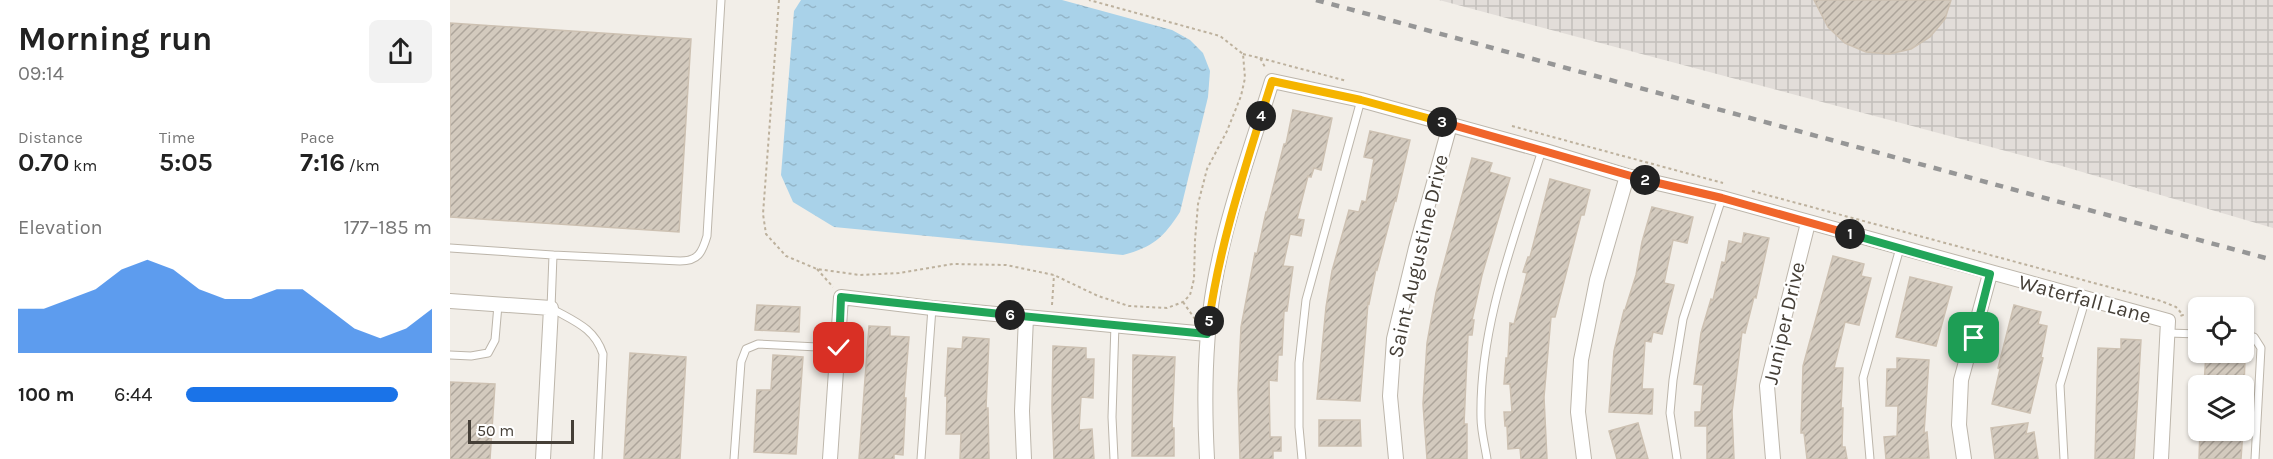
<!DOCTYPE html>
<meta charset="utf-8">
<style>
:root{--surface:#fff;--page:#f2f2f2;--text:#222;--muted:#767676;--accent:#1a73e8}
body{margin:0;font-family:Karla,sans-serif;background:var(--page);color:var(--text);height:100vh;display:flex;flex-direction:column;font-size:22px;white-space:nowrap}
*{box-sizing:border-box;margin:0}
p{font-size:20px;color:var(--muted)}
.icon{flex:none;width:33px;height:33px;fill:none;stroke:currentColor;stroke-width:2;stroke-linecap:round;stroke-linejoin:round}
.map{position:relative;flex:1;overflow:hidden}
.panel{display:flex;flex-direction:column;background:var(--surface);width:450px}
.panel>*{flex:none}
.buttons{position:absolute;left:1738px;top:297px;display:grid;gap:12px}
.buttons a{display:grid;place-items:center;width:66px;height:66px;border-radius:9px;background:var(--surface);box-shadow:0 2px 4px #0004;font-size:30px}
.scale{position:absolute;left:18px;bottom:15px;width:106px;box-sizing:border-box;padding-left:6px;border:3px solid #453f37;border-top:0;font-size:16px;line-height:21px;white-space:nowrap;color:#453f37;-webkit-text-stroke:4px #fff;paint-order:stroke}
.pin{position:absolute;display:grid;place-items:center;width:51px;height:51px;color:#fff;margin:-26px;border-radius:12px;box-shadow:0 3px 9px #0006}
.km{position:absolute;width:30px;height:30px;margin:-15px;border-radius:50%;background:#222;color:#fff;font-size:16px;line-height:30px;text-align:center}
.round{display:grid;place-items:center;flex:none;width:63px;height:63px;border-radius:9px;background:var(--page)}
.headline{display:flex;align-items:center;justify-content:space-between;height:102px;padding:0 18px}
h1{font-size:33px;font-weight:700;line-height:45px}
.metrics{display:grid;grid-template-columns:repeat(3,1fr);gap:9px;height:102px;padding:6px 18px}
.metrics div{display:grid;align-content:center}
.metrics b{font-size:26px;font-weight:700}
.metrics small{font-size:16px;font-weight:400}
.metrics p{font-size:16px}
.chart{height:168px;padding:12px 18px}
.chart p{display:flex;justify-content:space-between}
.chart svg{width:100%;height:108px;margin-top:6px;fill:var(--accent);opacity:.7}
ul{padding:0 18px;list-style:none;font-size:20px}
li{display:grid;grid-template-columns:96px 72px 1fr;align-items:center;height:45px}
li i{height:15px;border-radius:8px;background:var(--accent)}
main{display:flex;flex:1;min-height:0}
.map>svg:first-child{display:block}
</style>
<main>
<section class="panel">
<div class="headline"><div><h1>Morning run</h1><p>09:14</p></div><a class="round"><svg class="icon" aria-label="share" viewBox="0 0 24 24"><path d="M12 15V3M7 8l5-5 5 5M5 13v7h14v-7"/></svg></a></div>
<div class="metrics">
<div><p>Distance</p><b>0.70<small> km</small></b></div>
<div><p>Time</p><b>5:05</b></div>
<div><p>Pace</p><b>7:16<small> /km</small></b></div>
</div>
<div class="chart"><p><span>Elevation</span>177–185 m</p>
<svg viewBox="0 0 160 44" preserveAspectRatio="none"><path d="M0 44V26L10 26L20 22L30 18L40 10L50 6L60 10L70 18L80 22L90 22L100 18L110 18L120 26L130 34L140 38L150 34L160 26V44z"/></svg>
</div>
<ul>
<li><b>100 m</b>6:44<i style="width:86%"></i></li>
</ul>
</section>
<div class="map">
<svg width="1823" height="459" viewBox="0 0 1823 459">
<defs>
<pattern id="industrial-grid" width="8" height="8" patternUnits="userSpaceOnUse" patternTransform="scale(1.5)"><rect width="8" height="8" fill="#e2ddd9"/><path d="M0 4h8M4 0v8" fill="none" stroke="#c3bfbb"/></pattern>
<pattern id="water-ripples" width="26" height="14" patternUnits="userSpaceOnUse" patternTransform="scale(1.5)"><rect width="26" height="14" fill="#a9d2e9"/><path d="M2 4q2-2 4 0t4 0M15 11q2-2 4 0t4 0" fill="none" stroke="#93b5c8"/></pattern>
<pattern id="building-hatch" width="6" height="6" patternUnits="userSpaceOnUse" patternTransform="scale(1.5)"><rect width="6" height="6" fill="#d3cabe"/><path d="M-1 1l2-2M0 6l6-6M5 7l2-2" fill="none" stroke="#ada59b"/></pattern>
</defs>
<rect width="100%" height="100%" fill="#f2eee8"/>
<!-- industrial -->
<path fill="url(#industrial-grid)" d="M989,0h834v228l-218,-64z"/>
<!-- water -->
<path fill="url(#water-ripples)" d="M351,0h261l110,30 18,10 13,13 7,18 -2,26 -28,115c-17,26 -27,35 -57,43l-289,-28 -41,-25 -12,-27 13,-164z"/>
<!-- building -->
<path fill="url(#building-hatch)" stroke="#cdc1b2" stroke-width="1.5" d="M1364,0h137l-6,19 -15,18 -19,12 -22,5 -23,-2 -21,-9 -17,-16z
M0,23l241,16 -12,193 -229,-15z
M843,110l39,8 -11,52 -7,-2 -3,9 -3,-1 -11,43 7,1 -3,16 -11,-2 -7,32 10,1 -6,44h-3l-2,44h-4l-1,26 -8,-1 1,57h11v14h-8v8h-33l-2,-69 3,-63 14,-74 2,1 9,-42h1l17,-68h2z
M920,131l40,9 -14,61 -1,-1 -18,70 -1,-1 -7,35 -1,-1 -8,98 -43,-2 9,-92 6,-36 17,-61 10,2 3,-11 4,1 8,-43 -10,-2z
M1022,158l20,5 -3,9 21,6 -28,97 -10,45h2l-2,15h-4l-4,89h3v35h-40l-4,-55 4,-61 9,-50z
M1100,179l40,11 -6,25h-3l-26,102h-4l-7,80 3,62h-26l-1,-11 -12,1 -1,-23h-2l-1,-14h8l-2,-28h-6l2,-26h2l2,-35 4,1 13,-51 -4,-1 5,-15h2z
M1202,207l41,10 -6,26 -14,-3 -9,43 10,2 -12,49 -9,-2 -2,10 -6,-1 -3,48h11l-1,25 -43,-2 5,-61 10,-41h1l11,-35 6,-33z
M1294,233l25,5 -13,60 -2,-1 -9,36 -3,-1 -10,80 2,47h-27v-33h-12v-14h6l2,-27 -9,-1 7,-51 10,-34 2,1 9,-38 3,1 4,-22 13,3z
M1383,256l31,8 -3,12 10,2 -12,47 -14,-3 -11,46h9l-2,40h2l-1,39h3l2,12h-40l-3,-26h-3l2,-67z
M1460,277l42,10 -16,59 -40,-9z
M307,305l43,2 -1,25 -44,-2z
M1564,305l27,7 -3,12 9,2 -6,31 2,1 -13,55 -38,-9 8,-35 -2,-1z
M419,326l21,1v9l19,1 -5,61h2l-3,57 -9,-1v5h-35z
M513,337l26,2 -3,69h2l1,51h-29l1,-25h-15l1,-38h-2l3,-48 14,1z
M1671,339l20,1 -7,119h-39l3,-111 23,1z
M603,346l33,2v11h8l-1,39 -12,-1 -2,33 13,-1 2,30h-40l-2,-52z
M1756,352h32v6l7,1 -1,27h-40z
M180,353l56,4 -6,102h-56z
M323,355l30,2 -7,97 -42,-2 3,-62h14z
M683,355l42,2 -3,71h2v28h-42z
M1447,358l32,2 -5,73 3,-1 2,26 -43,1 -2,-22 13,-1 1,-30h-12l1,-37h10z
M0,382l45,2 -5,75h-40z
M869,420h41l1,26h-42z
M1188,423l10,36h-31l-8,-28z
M1578,423l-2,11 8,-2 4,27h-43l-4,-31z
M1750,430h43l-2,29h-42z"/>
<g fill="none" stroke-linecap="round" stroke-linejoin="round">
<!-- service casing -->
<g stroke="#bdb6ab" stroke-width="9">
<path id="service" d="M0,248l103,7
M1718,333l31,1
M1794,336l10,1 7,11 -6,111
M0,355l21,1 17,-3 7,-13 3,-35
M148,459l5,-105c-9,-27 -30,-33 -52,-46l2,-53 127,6c18,0 22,-8 27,-25l14,-236
M284,459l7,-97 5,-13 12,-5 80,4
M471,459l11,-151
M664,459l-2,-42 3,-93
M852,459l-3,-32v-64l7,-63 55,-200
M1037,459c-2,-13 -6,-28 -6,-41 -2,-92 34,-182 61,-268
M1227,459l-7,-46 3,-33 10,-61 39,-121
M1420,459l-7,-81 37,-130
M1614,459l-4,-74 26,-87"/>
</g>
<!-- minor casing -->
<g stroke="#bdb6ab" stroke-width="16">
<path id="minor" d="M0,301l101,7 -8,151
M380,459l11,-162 91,11 275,26
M574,459l-2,-48 4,-94
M757,459c-3,-57 -3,-116 7,-173 12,-70 37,-137 58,-205l89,19 181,50 85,26 95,22 446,123 -7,138
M946,459l-6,-63 4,-57 22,-91 34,-123
M1134,459l-6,-47 3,-52 16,-80 30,-104
M1323,459l-6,-73 41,-163
M1514,459l-5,-34 2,-45 29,-106"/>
</g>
<!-- path -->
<path stroke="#bdb19d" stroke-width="2" stroke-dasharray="3 3" stroke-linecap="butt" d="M329,0l-16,214 3,20 20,22 31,13 43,6 39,-2 54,-9 53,1 48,10 44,21 31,10 38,2 16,-6 7,-7 4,-16 1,-39 3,-36 9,-35 20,-38 14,-35 4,-18 -2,-24 -23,-18 -131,-36
M793,54l17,4 6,11
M810,58l87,23
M1062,126l211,57
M1302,191l409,110 15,6 7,8 -3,1
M367,269l16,18
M733,302l12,17
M602,305l2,-30"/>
<!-- service -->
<use href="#service" stroke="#fff" stroke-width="7"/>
<!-- minor -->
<use href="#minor" stroke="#fff" stroke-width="14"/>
<!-- rail -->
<path stroke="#969696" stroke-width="4.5" stroke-dasharray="8 8" stroke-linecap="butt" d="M866,0l957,260"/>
</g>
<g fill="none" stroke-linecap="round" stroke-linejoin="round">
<!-- split-1 casing -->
<g stroke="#fff" stroke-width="12">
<path id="split-1" d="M1400,234l140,40 -16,64"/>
</g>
<!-- split-2 casing -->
<g stroke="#fff" stroke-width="12">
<path id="split-2" d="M1195,180l77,18 128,36"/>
</g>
<!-- split-3 casing -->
<g stroke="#fff" stroke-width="12">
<path id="split-3" d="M992,122l203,58"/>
</g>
<!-- split-4 casing -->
<g stroke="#fff" stroke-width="12">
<path id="split-4" d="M811,116l11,-35 89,19 81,22"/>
</g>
<!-- split-5 casing -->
<g stroke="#fff" stroke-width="12">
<path id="split-5" d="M759,321c10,-71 31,-137 52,-205"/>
</g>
<!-- split-6 casing -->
<g stroke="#fff" stroke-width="12">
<path id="split-6" d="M560,315l197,19 2,-13"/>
</g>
<!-- split-7 casing -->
<g stroke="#fff" stroke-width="12">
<path id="split-7" d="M389,348l2,-51 169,18"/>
</g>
<!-- split-1 -->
<use href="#split-1" stroke="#22a559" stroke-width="8"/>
<!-- split-2 -->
<use href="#split-2" stroke="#f0652b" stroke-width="8"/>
<!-- split-3 -->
<use href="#split-3" stroke="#f0652b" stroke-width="8"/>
<!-- split-4 -->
<use href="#split-4" stroke="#f5b400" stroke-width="8"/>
<!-- split-5 -->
<use href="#split-5" stroke="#f5b400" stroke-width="8"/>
<!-- split-6 -->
<use href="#split-6" stroke="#22a559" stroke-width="8"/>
<!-- split-7 -->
<use href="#split-7" stroke="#22a559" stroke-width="8"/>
</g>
<g text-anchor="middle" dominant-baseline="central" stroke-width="4.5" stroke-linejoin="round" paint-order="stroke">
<!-- street labels -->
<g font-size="21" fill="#453f37" stroke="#fff">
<text transform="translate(968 256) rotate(-77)">Saint Augustine Drive</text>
<text transform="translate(1635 299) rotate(15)">Waterfall Lane</text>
<text transform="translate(1334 323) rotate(-77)">Juniper Drive</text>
</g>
</g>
</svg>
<div class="buttons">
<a><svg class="icon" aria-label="locate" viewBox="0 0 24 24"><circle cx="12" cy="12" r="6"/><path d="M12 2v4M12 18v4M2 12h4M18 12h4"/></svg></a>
<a><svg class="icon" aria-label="layers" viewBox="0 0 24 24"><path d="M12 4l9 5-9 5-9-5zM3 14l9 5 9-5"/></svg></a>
</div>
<div class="scale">50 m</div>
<div class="pin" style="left:1524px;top:338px;background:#1e9e55"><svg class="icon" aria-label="arrive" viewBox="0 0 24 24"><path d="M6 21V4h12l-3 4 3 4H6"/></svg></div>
<div class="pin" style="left:389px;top:348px;background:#d93025"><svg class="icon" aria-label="check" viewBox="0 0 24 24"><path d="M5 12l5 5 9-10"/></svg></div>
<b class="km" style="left:1400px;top:234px">1</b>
<b class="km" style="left:1195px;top:180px">2</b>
<b class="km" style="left:992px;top:122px">3</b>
<b class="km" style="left:811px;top:116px">4</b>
<b class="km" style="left:759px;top:321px">5</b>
<b class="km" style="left:560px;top:315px">6</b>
</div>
</main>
